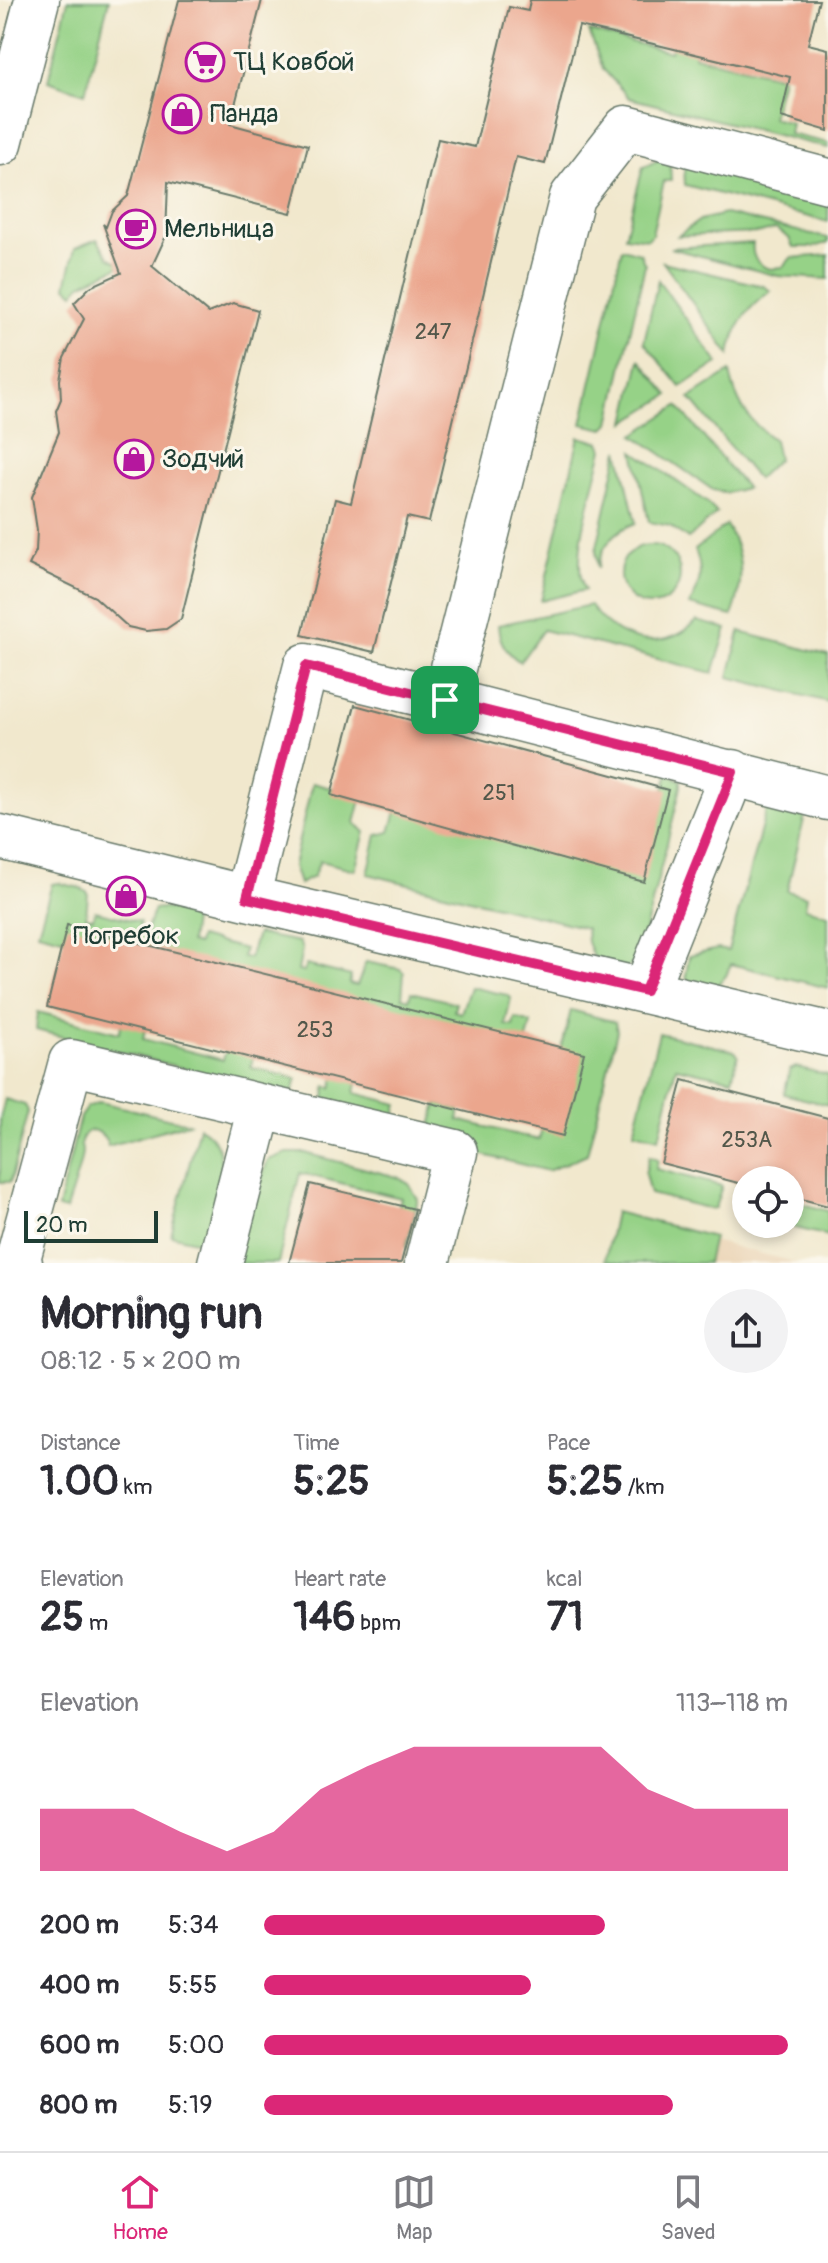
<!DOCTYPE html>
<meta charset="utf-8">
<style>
:root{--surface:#fff;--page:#f2f2f3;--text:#2b2b33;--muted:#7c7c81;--line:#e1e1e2;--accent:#db2777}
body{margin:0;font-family:Pangolin,sans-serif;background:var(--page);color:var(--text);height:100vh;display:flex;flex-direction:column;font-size:30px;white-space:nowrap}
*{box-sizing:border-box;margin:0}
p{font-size:26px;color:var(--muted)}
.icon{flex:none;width:44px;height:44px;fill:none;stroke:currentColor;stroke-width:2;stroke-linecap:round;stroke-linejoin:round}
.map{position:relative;height:1263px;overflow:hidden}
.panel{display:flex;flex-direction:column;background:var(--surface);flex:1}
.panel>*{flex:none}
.buttons{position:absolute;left:732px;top:1166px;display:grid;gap:16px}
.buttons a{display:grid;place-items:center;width:72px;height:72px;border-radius:50%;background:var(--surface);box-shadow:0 4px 12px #0003;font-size:40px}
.scale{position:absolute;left:24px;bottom:20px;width:134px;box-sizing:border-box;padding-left:8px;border:4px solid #1f3d34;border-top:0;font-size:22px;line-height:28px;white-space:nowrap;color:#1f3d34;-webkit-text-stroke:6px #fbf7ec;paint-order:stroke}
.pin{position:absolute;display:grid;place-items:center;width:68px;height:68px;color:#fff;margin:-34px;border-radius:16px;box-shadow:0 4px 12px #0006}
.round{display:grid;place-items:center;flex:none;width:84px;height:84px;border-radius:42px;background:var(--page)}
.head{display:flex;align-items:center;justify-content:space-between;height:136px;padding:0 40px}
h1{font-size:44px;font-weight:700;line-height:60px}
.metrics{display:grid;grid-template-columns:repeat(3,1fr);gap:12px;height:136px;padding:8px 40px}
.metrics div{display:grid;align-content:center}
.metrics b{font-size:40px;font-weight:700}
.metrics small{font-size:22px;font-weight:400}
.metrics p{font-size:22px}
.chart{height:224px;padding:16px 40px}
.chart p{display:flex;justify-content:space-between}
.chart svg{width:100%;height:144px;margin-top:8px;fill:var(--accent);opacity:.7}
ul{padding:0 40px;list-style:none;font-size:26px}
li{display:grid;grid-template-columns:128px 96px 1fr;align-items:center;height:60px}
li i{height:20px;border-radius:10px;background:var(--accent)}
.tabs{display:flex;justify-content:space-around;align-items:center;height:112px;border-top:2px solid var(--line);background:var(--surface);font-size:22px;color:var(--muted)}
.tabs a{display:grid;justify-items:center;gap:4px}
.tabs .on{color:var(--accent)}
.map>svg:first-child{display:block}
</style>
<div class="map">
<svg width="828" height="1263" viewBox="0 0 828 1263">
<rect width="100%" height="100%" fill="#fbf7ec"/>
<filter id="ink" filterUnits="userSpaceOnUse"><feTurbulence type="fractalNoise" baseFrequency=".0125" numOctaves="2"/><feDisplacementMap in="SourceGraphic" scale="16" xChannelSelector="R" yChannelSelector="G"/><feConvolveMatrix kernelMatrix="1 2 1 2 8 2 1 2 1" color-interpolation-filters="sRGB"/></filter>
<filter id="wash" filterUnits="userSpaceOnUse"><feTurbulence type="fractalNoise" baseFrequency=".006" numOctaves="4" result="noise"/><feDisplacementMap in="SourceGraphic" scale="32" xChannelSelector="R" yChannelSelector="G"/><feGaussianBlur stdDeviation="1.8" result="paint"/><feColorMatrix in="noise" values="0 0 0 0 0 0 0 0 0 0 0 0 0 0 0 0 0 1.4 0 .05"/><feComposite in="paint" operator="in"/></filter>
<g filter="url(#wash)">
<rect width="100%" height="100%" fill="#f1e8cd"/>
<!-- built -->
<path fill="#ecd7ba" d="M624,1218l174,45h-186z"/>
<!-- green -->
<path fill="#96d287" stroke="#5a885e" stroke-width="2" d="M68,0h41l-24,93 -37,-12z
M589,31l81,21 3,-10 23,5 -2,9 88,21 -10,41 19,5 -2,11 39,9v5l-199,-50 -26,-29z
M658,160l12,2 1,19h-7l-12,53 -4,5 -23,-3 18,-69z
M684,165l144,36v21l-143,-37z
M725,214l103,24v5l-15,4h-20l-4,-9 -13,-9 -16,4 -82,3 22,-16z
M97,239l12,18 13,8 -41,19 -7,9 -8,-7 9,-38z
M753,243c-2,14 5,23 18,26l12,-2 8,-9 37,-3v24l-50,-3 -108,-28z
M622,248l18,5 5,12 -35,158 -6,6 -22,-5z
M663,262l100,24 8,5c-23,15 -37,37 -41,64z
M658,280l60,83 -37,24 -37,-45z
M640,360l29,35 -43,27z
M730,372c5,30 19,50 44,68l4,19 -21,20 -67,-81z
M678,406l68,82 -19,5 -14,-3 -79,-55z
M579,437l21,5 3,7c-8,35 -34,110 -18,141l-44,11z
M619,450l17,73c-21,7 -35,23 -38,45l-2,-17z
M634,451l72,51 11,11 -29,26 -18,-13 -21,-4z
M726,525c18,29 18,60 6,91l-43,-11c12,-18 14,-35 6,-55z
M620 575a30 30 0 1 1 60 0a30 30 0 1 1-60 0Z
M590,605c25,37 72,50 107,16l30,8 -14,44 -170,-43 -23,32c-14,-10 -21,-20 -22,-37z
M740,632l88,23v47l-99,-25z
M668,775l13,5v7l-36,144 8,2 -21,32 -8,4 -31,-12 -6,-15 -1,-14 -218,-54 9,-39 13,-3 8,-27 245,64z
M312,783l50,13 -7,27 10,9 -10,38 -35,-9 -7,16 -14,7 -6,-18z
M773,796l33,15 -19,80 20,5 -2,12 23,6v74l-97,-24 -5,12 -12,12 -26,-6 -2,-6 3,-20 29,-7 10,2 39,-144z
M59,883l21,5 8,5 -2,24 7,1 2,-7 45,11 -2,8 8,2 8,-23c11,-3 31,3 39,11l-3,23 7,2 2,-8 45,12 -2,8 7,1 8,-24 42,8 3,7 -4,22 6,1 2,-7 45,11 -2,8 8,2 9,-24 34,7 4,4 -2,24 7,2 2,-7 45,11 -2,8 7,2 9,-26 37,8 4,3 -6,27 8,1 2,-8 16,5 -7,29 -486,-120 14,-48z
M571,1010l44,12 2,9 -30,123 -39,17 -93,-23 -24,-22 6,-22 23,6 -2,10 81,20z
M38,1012l81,21 3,-10 23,7 -2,9 80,21 3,-10 27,7 -2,10 46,12 -4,13 -22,-1 -235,-61z
M659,1033l75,18 4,5 -6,23 -56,-12 -17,71 -25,-6z
M796,1067l32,8v30l-44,-11 6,-24z
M335,1077l22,6 -2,10 43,11 -3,13 -70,-16 1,-15 6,2z
M5,1099l20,6 3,6 -18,71h-10v-63z
M100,1102l88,21 -80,23c-2,-13 -19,-24 -26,-7 -3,7 0,6 0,13 -2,19 -11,40 -16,58l-8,-2 22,-91 7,-10z
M199,1127c42,22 13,82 4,116l-32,-8z
M287,1153h18l92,24 12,7 9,15 -12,47 -5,5 -12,-3 12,-50 -101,-25 -22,90h-47l37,-103z
M649,1156l9,3 -2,10 66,17 -7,22 -4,1 -61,-15 -5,-20z
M790,1200l38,11v25l-48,-12h10z
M615,1212l98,25 -6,26h-87l-15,-3z"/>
<g id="blocks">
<!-- building -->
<path fill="#eba68d" d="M179,0h83l-32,124 78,21 -17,68 -123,-31 -2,54 -14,30 56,47 25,-10 25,7 -77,309 -15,10 -20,2 -18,-4 -33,-30 -66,-32 7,-14 1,-21 -5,-33 27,-65 -3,-21 5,-12 -1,-19 4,-22 20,-39 -10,-16 16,-16 31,-14 -18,-49 3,3 6,-16 16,-15z
M530,0h289l-11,44 20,5v82l-47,-14 9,-40 -211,-51 -34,138 -29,-7 -87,365 -22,-5 -33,135 -72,-17 33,-136 16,4 87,-364 37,8 34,-140 19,4z
M355,705l313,85 -24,92 -313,-87z
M67,925l517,128 -21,83 -516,-129z
M683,1080l145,38v88l-38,-10v-16h-44v5l-85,-22z
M310,1184l105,25 -14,54h-112z"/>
</g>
</g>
<g filter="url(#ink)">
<use href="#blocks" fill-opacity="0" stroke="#68796a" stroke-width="2"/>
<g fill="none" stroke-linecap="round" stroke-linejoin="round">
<!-- minor casing -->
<g stroke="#68796a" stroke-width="47">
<path id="minor" d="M0,143l37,-143
M445,700l383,98
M0,837l247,61 581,136
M247,898l59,-232 139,34 127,-503 54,-69 202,53
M645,991l88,-219
M20,1263l-2,-4 53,-197 384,90 -28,111
M220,1263l40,-156"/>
</g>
<!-- minor -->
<use href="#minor" stroke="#fff" stroke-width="44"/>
</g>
</g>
<g fill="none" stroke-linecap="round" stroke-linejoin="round" filter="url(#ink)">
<!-- route casing -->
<g stroke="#fff" stroke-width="16">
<path id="route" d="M306,666l427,106 -88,219 -398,-93z"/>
</g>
<!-- route -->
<use href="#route" stroke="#db2777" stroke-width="10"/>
</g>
<!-- icons -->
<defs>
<g id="supermarket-ring" transform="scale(2)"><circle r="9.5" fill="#fbf7ec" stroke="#b5179e" stroke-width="1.5"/><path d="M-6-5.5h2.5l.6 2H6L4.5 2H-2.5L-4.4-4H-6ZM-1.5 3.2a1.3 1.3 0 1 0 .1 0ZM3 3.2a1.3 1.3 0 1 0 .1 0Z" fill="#b5179e"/></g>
<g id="shop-ring" transform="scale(2)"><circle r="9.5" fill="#fbf7ec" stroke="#b5179e" stroke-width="1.5"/><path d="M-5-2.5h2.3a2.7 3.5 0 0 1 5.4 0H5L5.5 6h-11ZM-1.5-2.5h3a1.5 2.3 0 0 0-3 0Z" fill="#b5179e"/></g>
<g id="cafe-ring" transform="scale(2)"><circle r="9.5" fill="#fbf7ec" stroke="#b5179e" stroke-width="1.5"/><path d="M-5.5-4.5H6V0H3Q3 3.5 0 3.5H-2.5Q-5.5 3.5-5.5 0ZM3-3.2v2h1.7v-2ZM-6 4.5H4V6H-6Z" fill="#b5179e"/></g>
</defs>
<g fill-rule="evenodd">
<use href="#supermarket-ring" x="205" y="62"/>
<use href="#shop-ring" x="182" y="114"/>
<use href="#cafe-ring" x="136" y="229"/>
<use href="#shop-ring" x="134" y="459"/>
<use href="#shop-ring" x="126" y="896"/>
</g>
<g text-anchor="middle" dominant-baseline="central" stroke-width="6" stroke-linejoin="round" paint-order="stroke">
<!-- number labels -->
<g font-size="22" fill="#52574a">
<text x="433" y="332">247</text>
<text x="499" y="793">251</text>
<text x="315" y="1030">253</text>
<text x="747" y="1140">253А</text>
</g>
<!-- poi labels -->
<g font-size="26" fill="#1f3d34" stroke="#fbf7ec" text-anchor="start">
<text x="233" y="62">ТЦ Ковбой</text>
<text x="210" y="114">Панда</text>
<text x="164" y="229">Мельница</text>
<text x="162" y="459">Зодчий</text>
<text x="126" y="936" text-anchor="middle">Погребок</text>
</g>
</g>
</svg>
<div class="buttons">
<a><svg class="icon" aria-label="locate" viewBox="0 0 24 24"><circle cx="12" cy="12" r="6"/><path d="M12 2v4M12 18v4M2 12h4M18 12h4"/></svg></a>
</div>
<div class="scale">20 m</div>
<div class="pin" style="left:445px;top:700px;background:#1e9e55"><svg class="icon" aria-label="arrive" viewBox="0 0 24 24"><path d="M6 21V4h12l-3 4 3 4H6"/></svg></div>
</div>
<section class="panel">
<div class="head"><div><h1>Morning run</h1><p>08:12 · 5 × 200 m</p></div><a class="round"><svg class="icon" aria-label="share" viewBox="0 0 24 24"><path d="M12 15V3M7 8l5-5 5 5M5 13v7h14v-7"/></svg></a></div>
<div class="metrics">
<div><p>Distance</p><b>1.00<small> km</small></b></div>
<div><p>Time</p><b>5:25</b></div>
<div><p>Pace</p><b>5:25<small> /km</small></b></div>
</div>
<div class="metrics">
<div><p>Elevation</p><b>25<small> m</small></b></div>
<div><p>Heart rate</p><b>146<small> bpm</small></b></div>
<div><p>kcal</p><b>71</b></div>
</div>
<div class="chart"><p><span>Elevation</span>113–118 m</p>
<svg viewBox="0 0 160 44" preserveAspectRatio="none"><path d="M0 44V25L10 25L20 25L30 32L40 38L50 32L60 19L70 12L80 6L90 6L100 6L110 6L120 6L130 19L140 25L150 25L160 25V44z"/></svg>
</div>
<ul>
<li><b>200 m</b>5:34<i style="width:65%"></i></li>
<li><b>400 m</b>5:55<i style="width:51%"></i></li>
<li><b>600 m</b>5:00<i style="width:100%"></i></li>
<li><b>800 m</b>5:19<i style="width:78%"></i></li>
</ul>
</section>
<nav class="tabs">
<a class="on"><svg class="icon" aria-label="home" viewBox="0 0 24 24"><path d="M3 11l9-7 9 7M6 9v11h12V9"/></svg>Home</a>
<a><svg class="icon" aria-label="map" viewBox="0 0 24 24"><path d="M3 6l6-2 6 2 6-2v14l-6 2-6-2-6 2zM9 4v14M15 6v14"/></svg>Map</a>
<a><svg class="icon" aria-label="saved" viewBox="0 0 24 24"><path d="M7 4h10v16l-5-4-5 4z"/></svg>Saved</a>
</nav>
